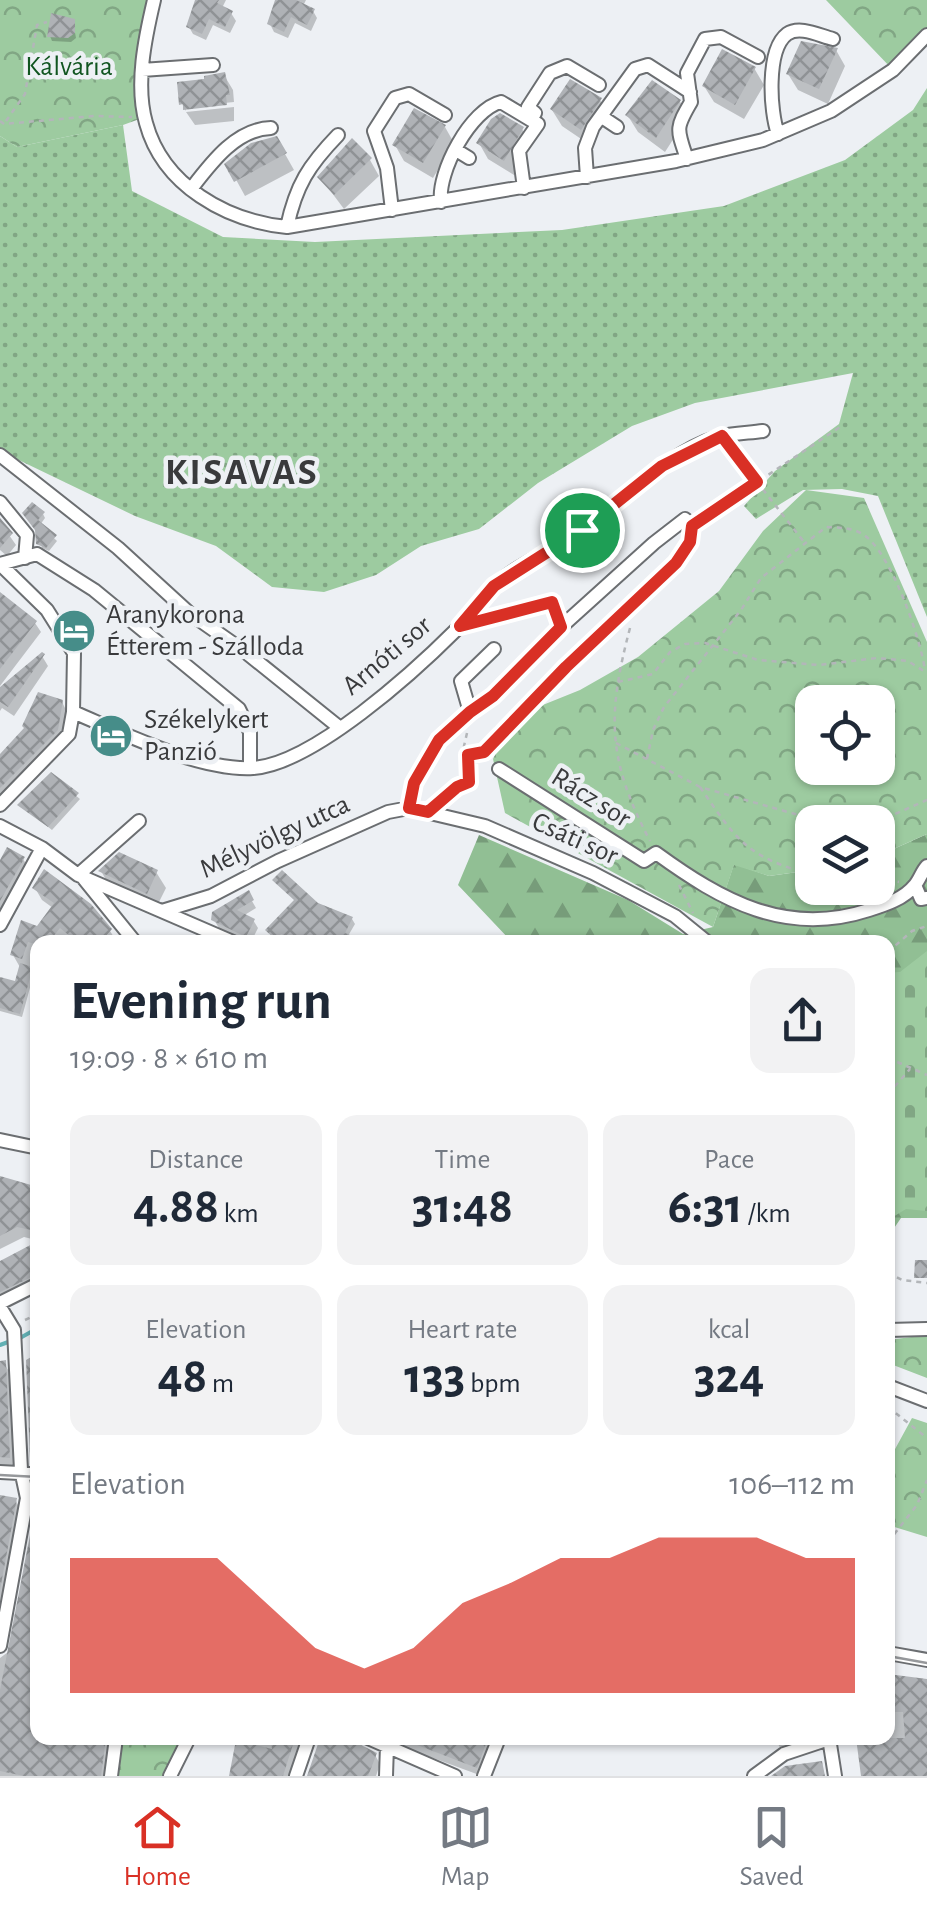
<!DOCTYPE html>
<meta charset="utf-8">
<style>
:root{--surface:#fff;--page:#f2f2f3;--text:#1f2937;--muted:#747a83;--line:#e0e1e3;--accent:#d93025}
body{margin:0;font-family:"Alegreya Sans",sans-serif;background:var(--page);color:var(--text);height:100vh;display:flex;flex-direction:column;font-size:38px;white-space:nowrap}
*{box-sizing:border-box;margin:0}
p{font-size:32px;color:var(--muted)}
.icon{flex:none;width:55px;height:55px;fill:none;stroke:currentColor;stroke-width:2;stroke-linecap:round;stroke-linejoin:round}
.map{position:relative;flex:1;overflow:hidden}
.drawer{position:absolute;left:30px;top:935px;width:865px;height:810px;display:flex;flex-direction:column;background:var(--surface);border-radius:20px;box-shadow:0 2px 8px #0004}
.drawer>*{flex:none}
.buttons{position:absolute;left:795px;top:685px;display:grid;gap:20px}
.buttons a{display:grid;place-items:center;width:100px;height:100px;border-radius:20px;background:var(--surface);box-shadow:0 2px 8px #0004;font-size:50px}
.pin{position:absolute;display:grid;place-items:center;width:85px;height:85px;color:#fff;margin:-42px;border:5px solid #fff;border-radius:50%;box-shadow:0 2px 10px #0007}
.round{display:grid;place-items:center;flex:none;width:105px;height:105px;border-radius:20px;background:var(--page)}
.overview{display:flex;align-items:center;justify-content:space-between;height:170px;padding:0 40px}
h1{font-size:55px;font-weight:600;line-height:75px}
.figures{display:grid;grid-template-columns:repeat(3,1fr);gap:15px;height:170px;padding:10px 40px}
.figures div{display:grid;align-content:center;border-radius:20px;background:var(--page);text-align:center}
.figures b{font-size:50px;font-weight:600}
.figures small{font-size:28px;font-weight:400}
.figures p{font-size:28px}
.chart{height:280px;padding:20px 40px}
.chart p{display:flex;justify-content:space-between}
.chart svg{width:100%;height:180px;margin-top:10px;fill:var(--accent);opacity:.7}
.tab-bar{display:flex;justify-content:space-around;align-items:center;height:140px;border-top:2px solid var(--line);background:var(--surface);font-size:28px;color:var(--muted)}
.tab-bar a{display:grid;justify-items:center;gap:5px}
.tab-bar .on{color:var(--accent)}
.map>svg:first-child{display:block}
</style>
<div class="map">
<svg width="927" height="1776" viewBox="0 0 927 1776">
<defs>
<pattern id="grass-dots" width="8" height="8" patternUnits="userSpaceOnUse" patternTransform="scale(2.5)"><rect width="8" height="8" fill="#9dcba0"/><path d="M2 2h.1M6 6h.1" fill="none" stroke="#81a684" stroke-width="1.8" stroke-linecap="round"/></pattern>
<pattern id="forest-firs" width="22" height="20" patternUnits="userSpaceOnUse" patternTransform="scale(2.5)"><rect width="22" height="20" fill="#91bf94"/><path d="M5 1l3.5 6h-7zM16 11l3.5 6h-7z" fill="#779c7a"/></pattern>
<pattern id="cemetery-stones" width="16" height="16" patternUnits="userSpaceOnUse" patternTransform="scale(2.5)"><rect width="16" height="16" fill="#9dcba0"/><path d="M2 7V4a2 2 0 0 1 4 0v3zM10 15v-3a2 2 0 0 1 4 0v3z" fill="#81a684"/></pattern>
<pattern id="park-crowns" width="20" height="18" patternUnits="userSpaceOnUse" patternTransform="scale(2.5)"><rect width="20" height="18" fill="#9dcba0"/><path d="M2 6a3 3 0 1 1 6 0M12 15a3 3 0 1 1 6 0" fill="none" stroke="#81a684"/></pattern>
<pattern id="building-cross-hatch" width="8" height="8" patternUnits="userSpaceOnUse" patternTransform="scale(2.5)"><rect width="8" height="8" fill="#afb2b6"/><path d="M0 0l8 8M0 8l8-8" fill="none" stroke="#8f9295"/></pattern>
</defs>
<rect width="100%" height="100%" fill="#edf0f4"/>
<!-- grass -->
<path fill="url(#grass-dots)" d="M927,88v529l-49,-121 -36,-7 -39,1 -47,29 -12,-13 31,-35 64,-47 14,-51 -158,30 -63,23 -94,57 -59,46 -58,17 -45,29 -52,17 -52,-5 -56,-41 -81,-30 -135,-65v-315l17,11 106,-22 9,66 91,46 92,5 247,-12 162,-24 121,-46 68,-50z"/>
<!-- forest -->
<path fill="url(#forest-firs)" d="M927,834v384h-26l-13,19v-295h-376l-54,-57 21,-50 149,65 55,34 30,-7 21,-63 35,12 43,-6v18h66v-32z"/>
<!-- cemetery -->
<path fill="url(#cemetery-stones)" d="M927,951v260l-21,-2 -18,11v-247l12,-1z"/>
<!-- park -->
<path fill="url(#park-crowns)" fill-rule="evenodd" d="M0,0h154l-9,117 -22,8 -106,22 -17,-11z
M826,0h101v35l-34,35z
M806,490l58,8 63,144v192l-49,22v-34h-66v48l-43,6 -35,-11 -21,62 -208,-114 -12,-54 20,-42 67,-27 58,-33 81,-66 44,-60zM812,702h66v66h-66z
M927,1335v43l-39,-15v-23z
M912,1418l15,5v114l-39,-12v-63z
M123,1738h59l-20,38h-45z"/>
<!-- shadow -->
<path fill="#0003" d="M199,0h27l-4,8 9,5 5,8 -6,12 -17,-8 -7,15 -13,-6 -4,-7z
M279,0h27l-3,6 10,5 4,7 -6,13 -16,-8 -7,15 -14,-6 -4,-8z
M73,22l3,16 -5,4 -19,-1 -2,-5z
M836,50l9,16 -17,38 -30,-14 -10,-16z
M754,68l10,17 -20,34 -30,-17 -10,-16z
M224,75l9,15 1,12 -48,5v4l-4,-7 25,-23z
M600,100l9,16 -19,29 -28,-19 -10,-16z
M679,100l9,16 -23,36 -27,-20 -10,-16z
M234,107v14l-39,4 -9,-13z
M445,127l9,16 -21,35 -29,-17 -9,-16z
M522,129l9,16 -17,30 -26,-16 -9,-16z
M276,138l18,32 -49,26 -17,-31z
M352,142l18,18 9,16 -35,33 -24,-32z
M43,514l2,4 -5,7 17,16 -8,10 -7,-3 -4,-17 -10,-13z
M0,522l16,23 -9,11 -7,-6z
M0,595l35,28 6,9 -41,54z
M42,656l6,10 -34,50 -12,-8 -2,3v-21z
M62,702l5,10 -4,29 -63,63v-47z
M51,775l29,24 -28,31 -32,-25z
M23,859l8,13 -19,34 -9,-2 -3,11v-50z
M101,871l55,1 10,16 -10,20 -46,-21z
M35,888l75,43 7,11h-45l-5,-3 -2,3h-27v12h-3l-5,13 4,6 -12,44 -22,-6v-32l16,5 5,-15 -8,-14 40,-47 -11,-8z
M248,894l8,14 -13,8 10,4 5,8 -7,14 -32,-14 -5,-8z
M317,906l35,13 3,5 -7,12 15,6h-67l-11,-4 -6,4 -8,-7z
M888,1186l5,5v22h-5z
M0,1189l38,1 -2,50 -12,-3 -24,12z
M38,1244v42l-38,22v-44z
M0,1363h4l7,12 5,95 -16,-1z
M0,1497l15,2 5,10 -20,114z
M38,1498v240h76l-8,38h-106v-118l12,-9z
M888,1677l39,6v93h-64l-4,-38h29z
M236,1738h65l-10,38h-60l8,-38z
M322,1738h134l15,5 2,-5 13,5 5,9 -9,24 -103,-38h-11l-7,9 14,8 5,9 -4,12h-68z
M746,1738h19l-6,6z
M774,1738h46l-14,14 -7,-11 -16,11z"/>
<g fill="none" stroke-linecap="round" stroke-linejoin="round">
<!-- stream -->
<path stroke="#62b1b5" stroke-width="4" d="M20,1338l18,-10
M0,1345l11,-4"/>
</g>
<!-- building -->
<path fill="url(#building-cross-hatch)" d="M195,0h24l-2,3 16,8 -8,16 -16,-8 -7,15 -16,-7z
M275,0h21l19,9 -8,16 -16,-8 -7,15 -17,-8z
M51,13l24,6v14l-7,5 -21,-1z
M801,41l37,7 -19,41 -33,-15z
M722,49l34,18 -21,38 -33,-19z
M225,72l5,23h-4l1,10 -44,5v-6l-4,1 -2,-23 27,-3v-3z
M570,79l32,19 -21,32 -31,-21z
M652,80l29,20 -25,38 -31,-23z
M414,108l32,17 -23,38 -31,-18z
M500,113l24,14 -20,34 -28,-18 15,-24z
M277,136l10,17 -53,29 -10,-18 27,-21z
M352,138l20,20 -38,37 -17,-18z
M32,502l13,10 -7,8 19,15 -11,13 -10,-4 -1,-14 -13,-17z
M0,518l13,15 -13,15z
M0,592l37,29 -37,48z
M42,652l3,2 -37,53 -8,-5v-15z
M38,692l25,8 -5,30 -58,58v-34l24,-26 -2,-2z
M51,772l28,21 -31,34 -31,-22z
M7,847l18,10 -25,44v-41z
M119,852l39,18 -11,24 -49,-23z
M44,869l47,35 21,25 -11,13h-24l-17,-14 -11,14h-11v3l-10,-3 -6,17 -12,-4 11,-35 16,6 17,-23 -22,-15z
M282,870l36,33 35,14 -8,16 23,9h-67l-20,-8 -5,6 -11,-10 29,-30 -22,-20z
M249,890l5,10 -17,10 18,9 -9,18 -35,-17 1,-8z
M20,963l13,4 -13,47 -20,-6v-31l15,4z
M0,1176l38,11v28l-7,15 -14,-3 -17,9z
M38,1241v33l-38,18v-31z
M915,1260h12v18h-13z
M38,1353v106h-8l-4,-99z
M6,1360l4,98 -10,-1v-96z
M0,1495l17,3 -17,92z
M37,1499l1,189 -7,25 7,2v23h68l-5,38h-77l-24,-5v-81z
M888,1674l39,5v97h-66l-5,-38h49l-2,-26h-15z
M270,1738h25l-12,38h-54l7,-36 36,9z
M320,1738h21l12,4 1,-4h4l3,7 16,8 -9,23h-61z
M399,1738h80l8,3 -10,27z
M822,1761l3,15h-54l14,-10z"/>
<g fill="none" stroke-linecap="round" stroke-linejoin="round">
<!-- minor casing -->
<g stroke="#6b6e71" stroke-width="16">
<path id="minor" d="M154,0c-9,38 -19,85 -8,123 17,63 81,98 141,104l389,-66 87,-21 68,-29 62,-41 34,-35
M142,70l71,-5
M602,117l15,10
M778,134c-8,-22 -12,-84 9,-100 13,-9 33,2 46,5
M456,150l13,8
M687,159c-10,-30 -12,-30 4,-57l-4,-29 18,-34 16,-2 37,20
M587,177l-2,-29 8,-21 42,-58 13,-4 42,27
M524,188l-5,-37 19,-27 -7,-4 4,-7 -7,-6 22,-34 17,-7 32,19
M191,189c20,-26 45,-60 80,-61
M441,202c-4,-30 30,-93 60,-100l30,18
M392,210l-5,-42 -13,-37 21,-33 14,-4 36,21
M287,227c9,-42 22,-62 51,-92
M0,455l118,93 70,64 60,42 92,74
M0,502l27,33 -2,23
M0,564l37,-10 57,36 145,119 11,23v36
M0,564l47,46 27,43 -1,59
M461,626l91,-24 9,25
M470,712l-9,-31 33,-32
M499,769l145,92 12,-8c66,48 130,84 213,57 16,-5 35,-11 46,-25 5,-6 7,-14 12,-19
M0,805l69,-71 4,-22c50,21 126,59 180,56 60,-4 162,-97 204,-139 13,-12 22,-28 35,-41 24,-23 61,-38 89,-57 42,-30 87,-79 137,-94 14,-4 31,-4 45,-6
M409,808l5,-25 25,-43 31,-28 23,-16 68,-69 93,-84 31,-24 7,6 -1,17 -15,21 -176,170
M0,826l42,22 36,27 155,67
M78,875l61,-54
M84,879l51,63
M915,885l6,14 6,-1
M162,911l49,-15 67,-35 110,-49 21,-4 76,18 108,47 82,43 32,26
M0,925l42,-77
M0,1140l38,8
M0,1303l38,-19
M0,1307l14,23 7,140 6,28 -27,148
M888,1330l39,-1
M888,1386l39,15
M0,1472l38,2
M888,1653l39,7
M368,1738l87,38
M829,1738l6,38
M111,1776l5,-38
M170,1776l19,-38
M296,1776l13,-38
M386,1776l1,-31
M484,1776l15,-38
M754,1776l30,-22 45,-15"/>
</g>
<!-- path -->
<path stroke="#b3b6b9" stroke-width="2.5" stroke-dasharray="5 5" stroke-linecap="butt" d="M0,121l4,3 90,-8 38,1
M6,121l19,-27 12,-69 10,-3
M732,450l72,92
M702,519l138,-92
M630,628c-23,87 -23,131 20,213
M618,682l35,-8 17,-22 15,-8 20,-1 53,17 61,5 58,-7 31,3 19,12
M467,733l-3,13 3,8
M616,743l84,44 123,35
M647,759l6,-29 11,-23 77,-97 20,-32 65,-51c14,1 26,0 38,8 27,18 57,104 61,136
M700,787c38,55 46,69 112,88
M441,801l28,-19 -2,-27 17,-3 8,-11
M877,822l50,-22
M878,878l21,4
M679,885l14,28
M888,952l24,-21 15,-5
M888,1058l39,17
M888,1094l22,-25
M888,1273l14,7 25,3
M25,1320l13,-6
M888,1407l39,31
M888,1542l29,-37 10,-25"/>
<!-- minor -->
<use href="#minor" stroke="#fff" stroke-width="12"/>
<!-- tram -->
<path stroke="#96989b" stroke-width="2.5" d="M0,1475l38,2
M888,1656l39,7"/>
</g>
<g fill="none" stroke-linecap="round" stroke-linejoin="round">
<!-- route casing -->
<g stroke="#fff" stroke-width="20">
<path id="route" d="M722,436l35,46 -65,44 -2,16 -14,21 -110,104 -82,85 -16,3 1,27 -12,5 -29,25 -19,-4 5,-25 25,-43 31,-28 23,-16 68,-69 -9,-25 -92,24 34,-40 88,-56 80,-64z"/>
</g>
<!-- route -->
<use href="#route" stroke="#d93025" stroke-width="12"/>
</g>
<!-- icons -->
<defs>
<g id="hotel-disc" transform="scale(2.25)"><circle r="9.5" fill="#468d89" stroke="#edf0f4"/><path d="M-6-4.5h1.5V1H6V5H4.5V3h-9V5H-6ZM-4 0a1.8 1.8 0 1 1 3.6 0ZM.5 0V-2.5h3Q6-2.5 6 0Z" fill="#fff"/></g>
</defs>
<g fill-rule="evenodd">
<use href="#hotel-disc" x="74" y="631"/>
<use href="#hotel-disc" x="111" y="736"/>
</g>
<g text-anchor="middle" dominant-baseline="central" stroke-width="9" stroke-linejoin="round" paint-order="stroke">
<!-- park labels -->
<g font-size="28" fill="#115520" stroke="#edf0f4">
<text x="69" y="67">Kálvária</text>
</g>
<!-- poi labels -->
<g font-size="28" fill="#393a3c" stroke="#edf0f4" text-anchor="start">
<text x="106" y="615">Aranykorona<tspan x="106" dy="32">Étterem - Szálloda</tspan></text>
<text x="144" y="720">Székelykert<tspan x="144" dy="32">Panzió</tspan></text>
</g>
<!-- street labels -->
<g font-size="28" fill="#393a3c" stroke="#edf0f4">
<text transform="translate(387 656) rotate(-40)">Arnóti sor</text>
<text transform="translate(591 798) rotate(32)">Rácz sor</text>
<text transform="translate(275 837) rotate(-25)">Mélyvölgy utca</text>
<text transform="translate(575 839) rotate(24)">Csáti sor</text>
</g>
<!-- district labels -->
<g font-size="38" font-weight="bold" letter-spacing="2.5" fill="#393a3c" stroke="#edf0f4">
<text x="242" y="473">KISAVAS</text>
</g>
</g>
</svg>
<div class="buttons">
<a><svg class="icon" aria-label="locate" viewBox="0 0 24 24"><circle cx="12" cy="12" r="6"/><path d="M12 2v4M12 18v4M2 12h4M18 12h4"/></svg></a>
<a><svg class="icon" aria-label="layers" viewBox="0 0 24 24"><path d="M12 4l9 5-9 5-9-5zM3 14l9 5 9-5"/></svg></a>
</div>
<div class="pin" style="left:582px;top:530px;background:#1e9e55"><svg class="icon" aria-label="arrive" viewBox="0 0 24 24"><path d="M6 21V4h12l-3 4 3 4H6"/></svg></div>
<section class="drawer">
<div class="overview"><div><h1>Evening run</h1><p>19:09 · 8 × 610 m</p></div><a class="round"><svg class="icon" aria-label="share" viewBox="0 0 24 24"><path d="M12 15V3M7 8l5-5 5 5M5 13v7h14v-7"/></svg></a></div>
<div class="figures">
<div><p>Distance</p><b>4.88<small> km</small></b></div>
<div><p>Time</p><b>31:48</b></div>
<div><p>Pace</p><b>6:31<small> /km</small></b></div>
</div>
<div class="figures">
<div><p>Elevation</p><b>48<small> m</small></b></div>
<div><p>Heart rate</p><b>133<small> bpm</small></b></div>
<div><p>kcal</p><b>324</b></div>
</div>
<div class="chart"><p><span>Elevation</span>106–112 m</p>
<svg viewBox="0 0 160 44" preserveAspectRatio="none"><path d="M0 44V11L10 11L20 11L30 11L40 22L50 33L60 38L70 33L80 22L90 17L100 11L110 11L120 6L130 6L140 6L150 11L160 11V44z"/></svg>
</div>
</section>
</div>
<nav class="tab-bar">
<a class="on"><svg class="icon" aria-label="home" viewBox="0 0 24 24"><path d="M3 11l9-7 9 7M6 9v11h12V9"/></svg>Home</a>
<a><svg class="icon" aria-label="map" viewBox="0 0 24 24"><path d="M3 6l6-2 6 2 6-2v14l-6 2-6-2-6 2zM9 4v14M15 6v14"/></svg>Map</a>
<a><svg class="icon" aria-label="saved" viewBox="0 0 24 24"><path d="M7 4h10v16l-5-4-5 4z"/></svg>Saved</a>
</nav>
